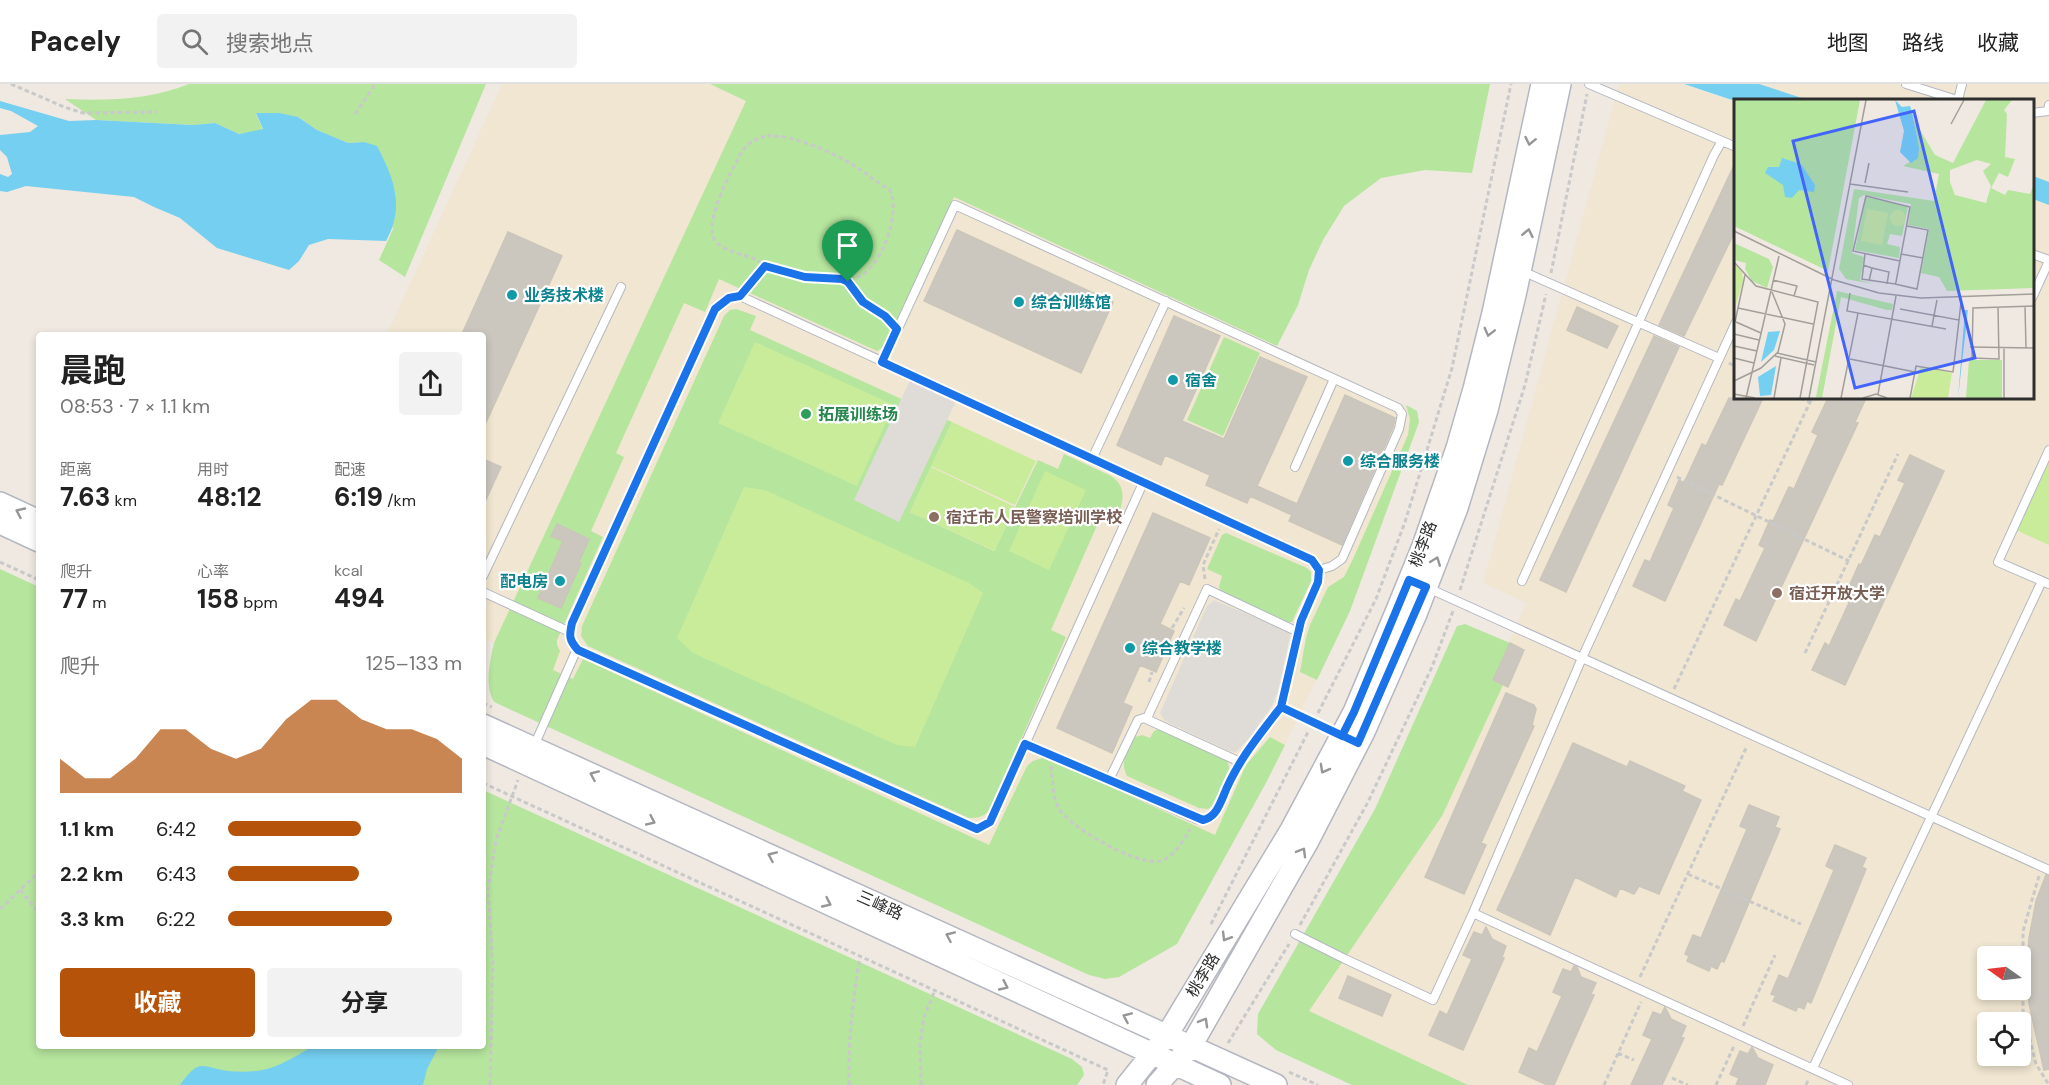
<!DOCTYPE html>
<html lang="zh">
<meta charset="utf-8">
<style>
:root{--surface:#fff;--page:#f2f2f2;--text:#222;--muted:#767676;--line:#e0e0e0;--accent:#b45309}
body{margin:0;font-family:"DM Sans","Noto Sans SC",sans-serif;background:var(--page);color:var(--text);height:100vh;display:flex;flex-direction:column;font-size:22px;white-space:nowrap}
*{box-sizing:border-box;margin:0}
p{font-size:20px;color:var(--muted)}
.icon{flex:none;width:33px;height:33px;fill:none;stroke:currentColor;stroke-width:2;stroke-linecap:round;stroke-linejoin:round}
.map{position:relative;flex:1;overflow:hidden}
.panel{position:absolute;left:36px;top:248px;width:450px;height:717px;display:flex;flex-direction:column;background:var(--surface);border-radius:6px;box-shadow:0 3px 9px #0003}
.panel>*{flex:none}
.needle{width:39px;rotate:284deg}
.buttons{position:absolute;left:1977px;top:862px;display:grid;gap:12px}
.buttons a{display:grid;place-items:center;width:54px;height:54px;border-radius:6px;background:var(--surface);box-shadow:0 3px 9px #0003;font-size:30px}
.pin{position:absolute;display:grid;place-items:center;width:51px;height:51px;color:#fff;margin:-62px -26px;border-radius:50% 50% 50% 0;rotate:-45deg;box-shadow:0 0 6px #0007}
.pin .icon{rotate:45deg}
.round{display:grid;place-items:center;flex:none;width:63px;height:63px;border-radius:6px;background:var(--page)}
.headline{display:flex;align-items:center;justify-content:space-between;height:102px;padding:0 24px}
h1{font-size:33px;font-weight:700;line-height:45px}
.figures{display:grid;grid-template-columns:repeat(3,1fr);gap:9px;height:102px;padding:6px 24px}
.figures div{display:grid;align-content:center}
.figures b{font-size:26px;font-weight:700}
.figures small{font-size:16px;font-weight:400}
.figures p{font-size:16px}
.chart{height:168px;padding:12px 24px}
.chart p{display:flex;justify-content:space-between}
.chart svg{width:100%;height:108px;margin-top:6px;fill:var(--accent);opacity:.7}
.button{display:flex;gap:12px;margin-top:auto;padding:12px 24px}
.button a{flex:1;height:69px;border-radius:6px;background:var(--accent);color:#fff;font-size:24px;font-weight:700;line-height:69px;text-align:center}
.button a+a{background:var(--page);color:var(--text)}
ul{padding:0 24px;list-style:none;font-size:20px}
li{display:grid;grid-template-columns:96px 72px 1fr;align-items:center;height:45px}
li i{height:15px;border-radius:8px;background:var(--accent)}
header{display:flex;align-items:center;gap:36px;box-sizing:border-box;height:84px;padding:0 30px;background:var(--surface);border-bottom:2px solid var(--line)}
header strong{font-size:28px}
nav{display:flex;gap:33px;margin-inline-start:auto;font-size:21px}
.search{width:420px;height:54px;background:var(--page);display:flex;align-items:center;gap:15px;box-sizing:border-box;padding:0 21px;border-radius:6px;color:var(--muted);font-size:22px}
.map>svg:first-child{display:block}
</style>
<header>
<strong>Pacely</strong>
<div class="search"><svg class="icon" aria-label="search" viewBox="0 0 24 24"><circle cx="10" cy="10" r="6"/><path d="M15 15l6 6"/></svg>搜索地点</div>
<nav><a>地图</a><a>路线</a><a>收藏</a></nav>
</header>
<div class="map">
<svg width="2049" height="1001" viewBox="0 0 2049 1001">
<rect width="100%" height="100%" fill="#efe9e1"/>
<!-- education -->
<path fill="#f0e6d1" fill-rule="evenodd" d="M502,0h208l707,327 2,11 -69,189 -83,170 -90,163 -12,6 -682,-312v-304h-96z
M1619,0h62l54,18 1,296h296l1,-198 16,5v880h-581l-159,-74 133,-195 51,-136 33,-77 -43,-20zM1988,873h32v33h-32zM1988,939h32v33h-32z
M1759,0h290v98l-16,-6 -1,-76h-224z"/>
<!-- green -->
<path fill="#b6e59e" d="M189,0h297l-81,193 -26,-17 14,-31 -29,-87 -16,1 -31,-13 -19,-13 -42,-3 7,16 -24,4 -24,-11 -22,2 -97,-5 -31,-21c43,2 83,1 124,-15z
M710,0h780l-18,89 -47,-3 -44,8 -37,28 -21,34 -14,30 -11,35 -21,41 -323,-149 -69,149 -8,5 -158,-72 -14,33 -21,-9 -68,150 8,4 -33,74 12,6 -46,103v5l3,6 -7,19 20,9 10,-20 406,186 38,-79 6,-5 9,-3h6l167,77 31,-70 24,-28 15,8 -18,36 -90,163 -58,33 -14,2 -16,-4 -595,-273c-10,-17 -4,-40 0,-59l252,-542z
M736,225l20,7 -6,14 202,92 -42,90 84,39 44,-91 20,9 6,-15 47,22c17,11 12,28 5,44l-14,-6 -51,116 15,7 -76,173c-7,7 -12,8 -21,8l-381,-172 -7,-10 1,-10 142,-310 6,-6z
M1224,253l36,16 -37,83 -36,-16z
M1406,321l11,6 2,11 -69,189 -33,69 -17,-8 6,-34 4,-13 18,-38 16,-10 9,-18 55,-124 2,-16z
M1226,449l81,35 4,4v9l-19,41h-7l-64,-30 -2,-5 3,-11 -15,-7 15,-34z
M0,485l39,18v459h444v-256l589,269 10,8 2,8 -7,10h-1077z
M1465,540l45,19 -17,37 10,5 -61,131 -133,195 159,74h-116l-76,-35 -19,-16 1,-20 117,-205 82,-183z
M1159,645l69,32 1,8 -17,37 -4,3 -9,-1 -72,-32c-8,-15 1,-24 8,-39l7,-2 8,3 4,-7z"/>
<!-- pitch -->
<path fill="#c9ec9a" d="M755,258l139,63 -37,81 -139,-63z
M952,338l84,39 -21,44 -84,-39z
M2049,371v90l-33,-15z
M931,383l84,40 -20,44 -85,-39z
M1045,387l41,19 -37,80 -40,-19z
M744,403l21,3 204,93 14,10 -68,154 -18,-2 -204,-92 -16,-15z"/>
<!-- plaza -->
<path fill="#dfdcd8" d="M912,292l46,21 -59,125 -45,-22z
M1214,516l73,31 3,5 -12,55 -6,15 -22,31 -14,15 -7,-1 -64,-30 -5,-8 47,-107z"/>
<!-- water -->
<path fill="#75cff0" d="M1684,0h75l49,16 -73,1z
M0,17l69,20 27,-1 97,5 22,-2 24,11 24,-5 -7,-16h23l19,4 19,13 31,13 16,-1 13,4c17,32 28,61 9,95l-58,-2 -19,6 -10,16 -10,9 -72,-22 -37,-30 -26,-11 -20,-10 -108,-11 -19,6 -7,-1v-17l8,3 4,-3 -5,-17 -7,-7v-15l30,-3 8,-6 -27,-15 -11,-3z
M2033,92l16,6v23l-16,-6z
M313,962h126l-12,23 -4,16h-243c20,-28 21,-18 48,-14 10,1 24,1 34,-1 15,-2 38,-16 51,-24z"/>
<!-- building -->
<path fill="#cbc7bf" stroke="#cbc5ba" stroke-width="1.5" d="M1736,77v68l-52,107 -25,-11z
M957,146l156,72 -32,71 -157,-72z
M508,148l54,24 -79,173v-95h-21z
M1577,223l41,19 -11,22 -40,-18z
M1174,232l46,20 -38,85 42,18 36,-82 47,20 -50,109 40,18 48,-109 50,23 -2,9 -51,118 -53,-24 3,-6 -42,-19 -3,7 -41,-18 4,-10 -45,-20 -4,10 -44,-20z
M1654,252l25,11 -113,245 -26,-12z
M1729,314h34l-41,87 -3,-1 -54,117 -32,-15 12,-26 5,2 24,-54 -6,-3 11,-25 5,3 18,-39 4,2z
M1828,314h38l-11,24 3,1 -102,218 -32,-16 12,-26 4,2 25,-53 -6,-3 11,-25 3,1 16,-34 5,2 24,-54 -6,-3z
M1910,371l34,16 -99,214 -33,-15 13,-27 4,3 25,-54 -6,-3 11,-25 2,1 14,-30 5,2 25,-54 -7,-3z
M483,375l18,8 -18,39z
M1153,429l57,25 -21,47 -9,-4 -20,43 14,7 -18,41 -16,-7 -17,38 9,4 -20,46 -55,-25z
M557,440l32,15 -10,23 2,1 -20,45 -23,-10 25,-57 -12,-5z
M1510,559l14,7 -16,37 -15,-7z
M1506,609l28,12 2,4 -4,16 2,1 -53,117 5,2 -22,49 -39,-17z
M1573,659l54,24 3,-6 55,25 -3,5 19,9 -42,94 -20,-8 -5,8 -14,-6 -4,9 -41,-20 -25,58 -53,-25z
M1749,721l30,12 -4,10 5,2 -56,133 -3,-1 -4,8 -6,-3 -2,5 -22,-10 2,-5 -4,-2 8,-19 8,3 46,-109 -7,-3z
M1835,761l31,13 -4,9 4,2 -55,134 -4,-2 -3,8 -6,-3 -2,5 -23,-10 3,-5 -5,-2 8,-19 9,4 46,-109 -8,-4z
M2046,791l3,1v193l-5,1 -15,-66 -2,-35 2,-31 7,-37z
M1486,843l6,12 14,7 -4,11 2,1 -41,92 -34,-15 11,-24 7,4 25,-56 -9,-4 11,-23 8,3z
M1574,882l3,1 4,10 15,6 -5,11 3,1 -40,90h-7l-28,-13 10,-24 8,4 25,-56 -9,-4 10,-23 8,3z
M1348,892l43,19 -9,21 -43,-18z
M1665,923l6,12 15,7 -5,11 3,1 -22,47h-31l21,-46 -9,-4 10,-23 8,3z
M1752,963l6,11 15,7 -8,20h-29l3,-7 -9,-4 10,-23 8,3z"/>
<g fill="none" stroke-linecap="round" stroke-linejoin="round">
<!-- service casing -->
<g stroke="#b4b7c1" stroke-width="10">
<path id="service" d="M1589,0l133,57
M1906,0l51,16
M1958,16l4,-16
M2032,29l16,-2 1,-6
M2032,170l17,6
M1522,187l197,87
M2032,214l17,-37
M1736,238l-154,336 -109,255 375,172
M883,277l72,-156 443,203 4,6 -3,15 -57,130 -10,7 -13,4
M2049,366l-51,112 51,22
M1092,375l74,-158
M1295,383l39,-88
M483,492l138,-289
M1522,497l192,-426 8,-14 14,6
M1428,504l621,282
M483,508l87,40
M1281,623l58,27
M1147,634l60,-129 91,43
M1025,660l171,75 7,1 9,-3 28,-55 41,-55 20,-86 17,-38 1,-13 -7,-10 -11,-6 -561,-258 -11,2 -14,11 -143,314c-3,13 -3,17 6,27l399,179 13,-7 153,-339
M534,662l43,-97
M1109,696l29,-60 6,-2 96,44
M1295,850l50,25 88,41 40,-87
M1813,984l229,-487"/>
</g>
<!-- secondary casing -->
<g stroke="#b4b7c1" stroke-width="24">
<path id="secondary" d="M0,419l39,18
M0,439l39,18
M483,641l793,360
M483,660l737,341
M1127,1001l40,-50 124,-205 63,-118 43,-102 26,-64 34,-98 17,-59 19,-76 49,-229
M1157,1001l34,-39 117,-205 56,-109 52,-118 41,-106 30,-98 28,-115 45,-211"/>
</g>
<!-- path -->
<path stroke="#c9c9c9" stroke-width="3" stroke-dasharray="4.5 3" stroke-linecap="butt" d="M11,0l53,23 19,6 74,-1
M355,30l20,-30
M767,52c26,-2 73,19 95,35 9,6 17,13 27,18 14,22 -10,91 -40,90l-1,3c-12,-7 -27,-2 -41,-4 -13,-3 -28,-6 -40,-11 -4,-2 -8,-6 -12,-8 -12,-5 -28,-7 -38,-16 -14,-13 6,-56 13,-69 11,-20 13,-33 37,-38z
M1551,189l36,-179
M848,198l15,20 27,19
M748,205l17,-23
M1729,279l7,4
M1800,314l10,4
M1677,393l172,84
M0,478l39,18
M1205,495l-2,-14 16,-36
M1460,506l65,-205 21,-91
M1172,544l12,-20
M1805,569l93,-199
M1149,598l3,-10
M1674,605l138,-291
M483,619l9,4
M1318,629l58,-114 29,-77 47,-154 59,-284
M1051,682c2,14 1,29 7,41 10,20 84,63 105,53 12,-5 21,-20 27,-31
M483,699l625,287 -5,15
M1688,790l113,50
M2039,792l-16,55v80l13,53 13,21
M20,806l19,23
M0,825l39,-37
M1211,840l97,-192
M1300,841l68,-123 64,-135 21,-56
M1640,893l107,-231
M1743,942l32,-71
M1228,959l61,-99
M1618,969l16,7
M1289,988l29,13
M1672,994l16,7
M490,1001l3,-121 -5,-73 8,-51 22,-60
M849,1001c-1,-44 4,-86 11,-129
M921,1001l-1,-41 4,-27 11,-27
M1604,1001l37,-83
M1716,1001l18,-39
M1806,1001l3,-7"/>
<!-- service -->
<use href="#service" stroke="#fff" stroke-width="8"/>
<!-- secondary -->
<use href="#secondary" stroke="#fff" stroke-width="21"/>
</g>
<!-- one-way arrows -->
<defs><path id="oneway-chevron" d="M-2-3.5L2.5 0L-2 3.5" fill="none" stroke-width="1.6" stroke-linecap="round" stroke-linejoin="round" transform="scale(1.5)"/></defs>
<g stroke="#969696">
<use href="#oneway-chevron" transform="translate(1530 57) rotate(102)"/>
<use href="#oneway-chevron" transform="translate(1528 149) rotate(-78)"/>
<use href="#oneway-chevron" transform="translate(1489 248) rotate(104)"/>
<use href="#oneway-chevron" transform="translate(20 428) rotate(-155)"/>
<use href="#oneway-chevron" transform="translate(1436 477) rotate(-69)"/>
<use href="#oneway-chevron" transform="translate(1324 685) rotate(119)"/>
<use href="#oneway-chevron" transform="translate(594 691) rotate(-156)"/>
<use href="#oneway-chevron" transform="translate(651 737) rotate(25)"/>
<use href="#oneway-chevron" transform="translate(1302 768) rotate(-60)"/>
<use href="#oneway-chevron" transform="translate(772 772) rotate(-156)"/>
<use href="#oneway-chevron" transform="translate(827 819) rotate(25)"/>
<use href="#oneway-chevron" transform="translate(950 852) rotate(-156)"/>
<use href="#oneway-chevron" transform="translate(1226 853) rotate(121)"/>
<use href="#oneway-chevron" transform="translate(1004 902) rotate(25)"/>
<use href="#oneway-chevron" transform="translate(1127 933) rotate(-156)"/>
<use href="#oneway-chevron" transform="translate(1204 938) rotate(-60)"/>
</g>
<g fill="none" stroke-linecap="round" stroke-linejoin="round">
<!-- route casing -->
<g stroke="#fff" stroke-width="12">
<path id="route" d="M848,198l-6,-3 -37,-2 -40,-11 -25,30 -11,2 -14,11 -143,314c-3,13 -3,17 6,27l399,179 13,-7 35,-78 178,76c12,-3 15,-12 20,-23 13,-34 36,-62 58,-90l77,36 68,-156 -17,-7 -55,132 -12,24 -61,-29 20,-86 17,-39 1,-12 -7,-10 -430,-198 15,-33 -12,-13 -22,-14 -15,-20"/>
</g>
<!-- route -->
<use href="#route" stroke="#1a73e8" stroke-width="8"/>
</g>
<!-- markers -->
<g fill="#0f9aa8" stroke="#fff" stroke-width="2">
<circle cx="512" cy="211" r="6"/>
<circle cx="1019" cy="218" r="6"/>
<circle cx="1173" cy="296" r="6"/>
<circle cx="1348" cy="377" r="6"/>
<circle cx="560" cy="497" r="6"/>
<circle cx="1130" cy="564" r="6"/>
</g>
<circle fill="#2e9e5b" stroke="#fff" stroke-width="2" cx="806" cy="330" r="6"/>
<g fill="#8d6e63" stroke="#fff" stroke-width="2">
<circle cx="934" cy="433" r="6"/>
<circle cx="1777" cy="509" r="6"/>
</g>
<g text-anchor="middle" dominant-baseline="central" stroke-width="4.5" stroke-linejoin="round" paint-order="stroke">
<!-- culture labels -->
<g font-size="16" font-weight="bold" fill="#0d838f" stroke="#fff" text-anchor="start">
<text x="524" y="211">业务技术楼</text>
<text x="1031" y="218">综合训练馆</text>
<text x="1185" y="296">宿舍</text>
<text x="1360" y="377">综合服务楼</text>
<text x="548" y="497" text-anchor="end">配电房</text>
<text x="1142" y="564">综合教学楼</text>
</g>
<!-- leisure labels -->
<g font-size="16" font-weight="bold" fill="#27864d" stroke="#fff" text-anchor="start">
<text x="818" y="330">拓展训练场</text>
</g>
<!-- education labels -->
<g font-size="16" font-weight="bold" fill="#785e54" stroke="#fff" text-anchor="start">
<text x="946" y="433">宿迁市人民警察培训学校</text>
<text x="1789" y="509">宿迁开放大学</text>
</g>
<!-- street labels -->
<g font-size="16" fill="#2e2e2e" stroke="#fff">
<text transform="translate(1423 460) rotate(-69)">桃李路</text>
<text transform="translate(880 821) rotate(24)">三峰路</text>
<text transform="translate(1203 891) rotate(-59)">桃李路</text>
</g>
</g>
<!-- overview -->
<g transform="translate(1734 15)">
<rect width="300" height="300" fill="#efe9e1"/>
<path d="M0,1h126l-32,171 -94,-45zM252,1h26l-8,10 3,4 -2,43 10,2 -7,18 -9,-4 -8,15 14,7 3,-5 22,4 4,-11v105l-87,3 -8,-14 -18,-4 8,-44 -21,-4 3,-21 -47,-9 -5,3 -7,55 12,4 -4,23 13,4 -27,-5 -7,-10 15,-80 80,12 5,-27 -36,-8 15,-9 -4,-37 21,35 18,8zM243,61l14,4 -8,7 8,15 -5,17 -31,-8 -5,-13v-12zM132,98l42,9 -6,30 -12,-2 -3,10 13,3 -1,11 -44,-8zM0,144l35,16 4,8 -6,21 -15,-7 -7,-12 1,-6 -12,-3zM103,192l56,13 -1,6h-5l-46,-13 -19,101 -6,-1zM235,261h33v38h-36z" fill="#b6e59e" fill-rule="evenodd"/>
<path d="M133,110l21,4 -6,32 -21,-4zM156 119a8 8 0 1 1 16 0a8 8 0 1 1-16 0ZM0,164l8,9 1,9 -9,30zM187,268l31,6 -4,25h-37z" fill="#c9ec9a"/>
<path d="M161,1l7,7 8,-1 2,6 7,36 -1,10 -7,5 -11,-11 4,-21zM48,59l19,6 14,21 -1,7 -15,-2 -7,8 -7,-1 -2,-12 -18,-12 3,-6h11zM231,211h3l-10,88zM46,232l-6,19 -13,12 7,-30zM42,267l-5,29 -11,1 -2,-19z" fill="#75cff0"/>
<path fill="none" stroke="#a29e99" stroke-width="1.5" d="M217,25l13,-24M131,84l4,-20M116,85l58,8M0,132l100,49 45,13 42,5 113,-4M131,155l-3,25 33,5 1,-2 14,-75 -44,-11 -13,55 47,10M167,155l22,4M0,163l22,24 62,16 -18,96M129,166l9,3 -3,13M138,169l17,4 -2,12M39,181l24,6 -3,10M161,185l22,5 11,-59 -21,-4M116,194l-3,18 11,2M264,208l1,52 -27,-1 1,-50 61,-2M291,208l1,41M4,209l75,16M166,210l59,11 -6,52 -37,-6 -6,32M225,221l2,-18M1,223l10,-47M2,223l25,11M198,227l5,-26M0,235l25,6M0,247l23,5M236,248l64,1M270,249v50M43,254l39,9M41,257l39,9M0,259l20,5M116,260l65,13M0,282l27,-13 17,-16 7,-28 -13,-32M0,295l21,4M144,295l18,-98M12,299l33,-142M40,299l7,-40M75,299l57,-298M107,299l17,-85 88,16M129,299l13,-4 11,4"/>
<path fill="#4264fb" fill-opacity="0.15" stroke="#4264fb" stroke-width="3" d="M180,12l61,247 -120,30 -62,-247z"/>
<rect width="300" height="300" fill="none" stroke="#2e2e2e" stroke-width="3"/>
</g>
</svg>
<div class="buttons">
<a><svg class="needle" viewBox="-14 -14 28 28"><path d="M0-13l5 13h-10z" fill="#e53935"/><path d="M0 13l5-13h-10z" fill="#767676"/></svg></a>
<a><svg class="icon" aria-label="locate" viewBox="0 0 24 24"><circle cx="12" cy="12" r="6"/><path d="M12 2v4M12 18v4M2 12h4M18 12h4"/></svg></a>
</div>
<div class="pin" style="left:848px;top:198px;background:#1e9e55"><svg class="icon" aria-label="arrive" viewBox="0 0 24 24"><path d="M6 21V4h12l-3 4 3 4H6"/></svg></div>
<section class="panel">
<div class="headline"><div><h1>晨跑</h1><p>08:53 · 7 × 1.1 km</p></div><a class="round"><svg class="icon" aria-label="share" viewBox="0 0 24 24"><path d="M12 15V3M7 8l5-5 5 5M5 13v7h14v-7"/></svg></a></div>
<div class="figures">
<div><p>距离</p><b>7.63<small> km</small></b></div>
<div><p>用时</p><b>48:12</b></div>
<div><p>配速</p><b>6:19<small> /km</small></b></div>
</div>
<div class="figures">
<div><p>爬升</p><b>77<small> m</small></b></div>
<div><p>心率</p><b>158<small> bpm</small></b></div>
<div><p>kcal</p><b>494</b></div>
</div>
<div class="chart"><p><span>爬升</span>125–133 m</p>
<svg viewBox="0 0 160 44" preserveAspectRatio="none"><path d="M0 44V30L10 38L20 38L30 30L40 18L50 18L60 26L70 30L80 26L90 14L100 6L110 6L120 14L130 18L140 18L150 22L160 30V44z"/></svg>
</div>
<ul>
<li><b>1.1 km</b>6:42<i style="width:57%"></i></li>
<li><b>2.2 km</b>6:43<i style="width:56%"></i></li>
<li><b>3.3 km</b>6:22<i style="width:70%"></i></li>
</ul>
<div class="button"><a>收藏</a><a>分享</a></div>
</section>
</div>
